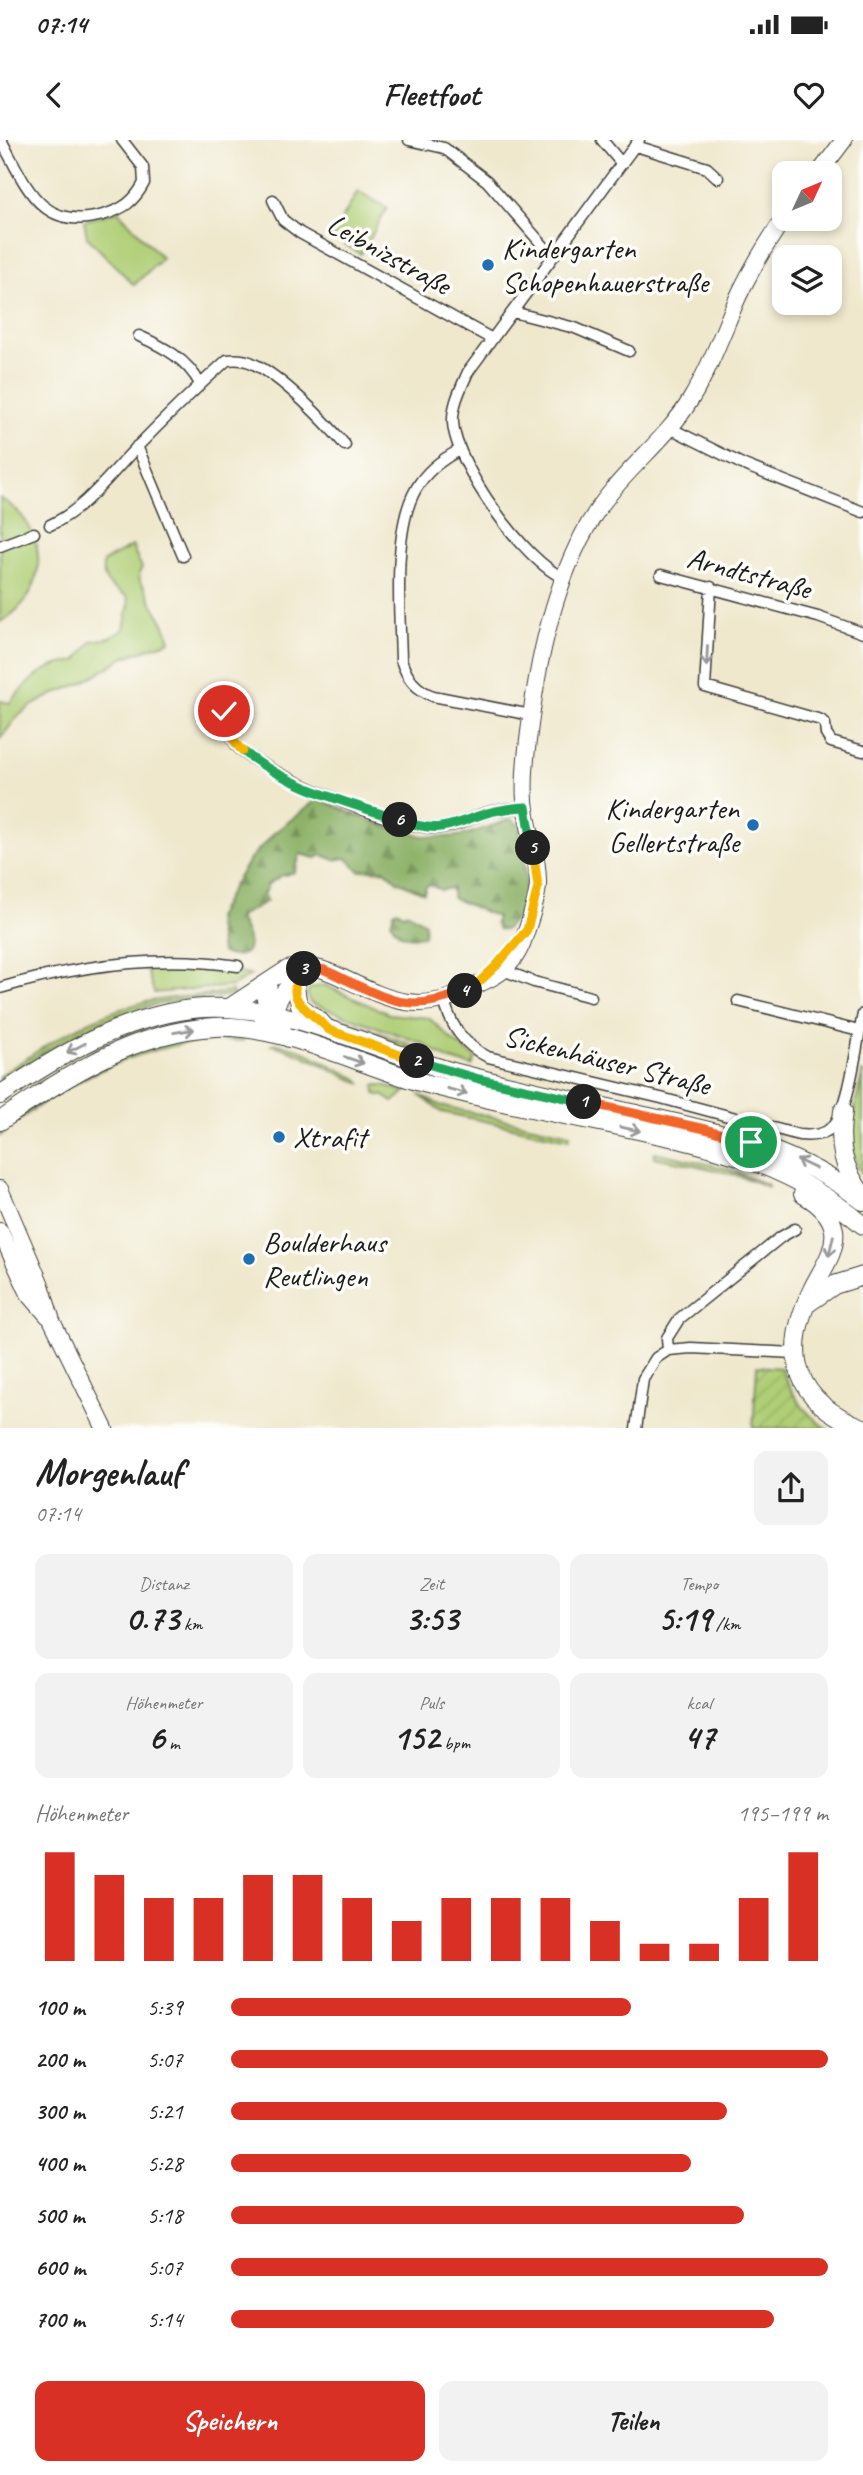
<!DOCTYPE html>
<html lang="de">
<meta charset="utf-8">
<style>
:root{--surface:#fff;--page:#f2f2f2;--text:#222;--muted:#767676;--accent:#d93025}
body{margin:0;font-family:Caveat,sans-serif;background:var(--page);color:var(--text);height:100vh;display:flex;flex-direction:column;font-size:26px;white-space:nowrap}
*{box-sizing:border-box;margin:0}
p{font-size:23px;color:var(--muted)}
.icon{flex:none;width:38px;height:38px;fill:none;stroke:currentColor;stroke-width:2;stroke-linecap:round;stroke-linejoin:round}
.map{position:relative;height:1288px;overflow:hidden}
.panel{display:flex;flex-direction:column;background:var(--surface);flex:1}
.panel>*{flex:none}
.needle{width:46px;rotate:46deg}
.controls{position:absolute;left:772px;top:21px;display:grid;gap:14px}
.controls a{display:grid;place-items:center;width:70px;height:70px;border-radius:14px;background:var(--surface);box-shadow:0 4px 10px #0003;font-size:35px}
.pin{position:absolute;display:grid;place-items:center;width:60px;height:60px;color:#fff;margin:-30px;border:4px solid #fff;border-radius:50%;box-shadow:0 2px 7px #0007}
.km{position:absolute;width:35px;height:35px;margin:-18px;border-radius:50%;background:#222;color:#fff;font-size:19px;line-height:35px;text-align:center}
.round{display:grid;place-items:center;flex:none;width:74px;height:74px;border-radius:14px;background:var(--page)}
.summary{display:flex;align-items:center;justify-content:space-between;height:119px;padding:0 35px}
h1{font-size:38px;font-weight:600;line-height:52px}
.metrics{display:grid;grid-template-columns:repeat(3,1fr);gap:10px;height:119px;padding:7px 35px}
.metrics div{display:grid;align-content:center;border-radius:14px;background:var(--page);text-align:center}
.metrics b{font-size:35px;font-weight:600}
.metrics small{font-size:19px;font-weight:400}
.metrics p{font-size:19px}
.chart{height:196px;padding:14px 35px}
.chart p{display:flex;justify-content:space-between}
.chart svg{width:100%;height:126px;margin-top:7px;stroke:var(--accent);stroke-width:6}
.button{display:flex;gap:14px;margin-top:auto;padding:14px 35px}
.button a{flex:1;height:80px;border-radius:14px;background:var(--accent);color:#fff;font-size:28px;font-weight:600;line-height:80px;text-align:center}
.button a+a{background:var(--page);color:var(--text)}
ul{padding:0 35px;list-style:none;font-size:23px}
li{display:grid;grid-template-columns:112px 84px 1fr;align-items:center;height:52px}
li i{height:18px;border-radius:9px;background:var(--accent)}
.status{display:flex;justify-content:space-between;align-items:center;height:49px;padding:0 35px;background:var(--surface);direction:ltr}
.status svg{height:19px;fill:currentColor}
header{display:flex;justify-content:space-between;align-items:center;height:91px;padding:0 35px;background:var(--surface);font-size:32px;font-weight:600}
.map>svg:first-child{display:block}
</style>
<div class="status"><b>07:14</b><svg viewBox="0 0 49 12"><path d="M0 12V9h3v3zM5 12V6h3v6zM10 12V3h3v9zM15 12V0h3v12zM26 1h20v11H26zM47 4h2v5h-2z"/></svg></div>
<header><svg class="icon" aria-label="back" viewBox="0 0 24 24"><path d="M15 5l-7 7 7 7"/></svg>Fleetfoot<svg class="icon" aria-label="heart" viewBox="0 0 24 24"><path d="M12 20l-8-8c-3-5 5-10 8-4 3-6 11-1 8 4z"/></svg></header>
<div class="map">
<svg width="863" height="1289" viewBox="0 0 863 1289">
<defs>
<pattern id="forest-firs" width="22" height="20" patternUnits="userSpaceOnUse" patternTransform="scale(1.75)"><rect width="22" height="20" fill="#8bb166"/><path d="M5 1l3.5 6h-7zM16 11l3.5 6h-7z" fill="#718f53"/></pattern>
<pattern id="garden-furrows" width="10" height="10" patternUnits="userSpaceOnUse" patternTransform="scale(1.75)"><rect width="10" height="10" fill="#afce75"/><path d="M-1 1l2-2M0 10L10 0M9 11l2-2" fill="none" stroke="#96b065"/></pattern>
</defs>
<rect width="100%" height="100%" fill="#fdfcf7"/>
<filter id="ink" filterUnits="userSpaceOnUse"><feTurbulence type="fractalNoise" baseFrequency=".0143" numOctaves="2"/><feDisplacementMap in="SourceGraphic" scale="14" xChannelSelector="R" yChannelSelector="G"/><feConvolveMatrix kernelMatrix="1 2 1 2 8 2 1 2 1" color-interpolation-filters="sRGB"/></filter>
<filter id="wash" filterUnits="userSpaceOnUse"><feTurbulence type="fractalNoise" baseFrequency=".00686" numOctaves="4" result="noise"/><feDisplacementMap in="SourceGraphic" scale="28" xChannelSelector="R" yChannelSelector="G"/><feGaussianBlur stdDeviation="1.57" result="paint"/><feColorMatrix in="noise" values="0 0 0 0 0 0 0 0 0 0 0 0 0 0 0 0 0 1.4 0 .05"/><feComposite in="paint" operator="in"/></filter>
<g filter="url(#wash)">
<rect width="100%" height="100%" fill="#efe8cd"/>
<!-- grass -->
<path fill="#afce75" stroke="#667548" stroke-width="2" d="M358,51l29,17 -26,46 -29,-17z
M118,71l44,47 -28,27 -47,-48 -3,-16z
M0,358c50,28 52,96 0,124z
M132,406l10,22 -3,5 1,9c8,7 7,12 12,21 7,13 15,22 18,38l-45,16 -43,26 -26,10 -23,12 -15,11 -18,23v-38l10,2c20,-24 33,-38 66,-42l16,-20 18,-3 14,-9 5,-25 -2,-8c-16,-9 -26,-13 -24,-34z
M146,827l76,3 29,5 -18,11 -79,7z
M324,845l65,29 40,4 24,23 23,17 -4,8 -24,-7 -26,-16 -112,-40 -3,-8 2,-6z
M232,851l1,4c-23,4 -46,4 -69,8 -61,10 -114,44 -164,78v-5c44,-30 89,-61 142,-73 30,-7 60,-6 90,-12z
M316,873l26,6 83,31 11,9z
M193,876h52v4h-52l-45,9 -135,77 -3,-4c43,-28 86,-57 134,-75 16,-5 33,-7 49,-11z
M283,883l226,70v4l-84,-21 -140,-44z
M208,897h36l-1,4c-89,-6 -176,37 -243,95v-5l7,-6 61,-41 70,-34 48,-11z
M274,903l25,6 59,30 4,5c-30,-13 -58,-32 -91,-39z
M863,931v105c-21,-34 -7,-69 0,-105z
M375,945h9l21,7 -12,10 -9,-6 -9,-2z
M419,955l23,11 128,28 -1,5 -127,-27z
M655,1012l70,16 43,17v2c-37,-16 -75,-22 -114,-30z"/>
<!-- forest -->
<path fill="url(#forest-firs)" stroke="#546641" stroke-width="2" d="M318,659c45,18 96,46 146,36 16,-4 32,-11 47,-16l7,5c5,26 14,64 1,89 -3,6 -10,12 -14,17l-7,-1 -3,-6 2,-6 -45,-19v-10l-11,2 -11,-5 -4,1 -2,7 -27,-12 -12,-11c-9,2 -16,-2 -25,1l-14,-13 -11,2 -13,-5 -6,3 -16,-4 -5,18 -14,4 -14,9v4l-4,5 4,7 -27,15 -1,3c3,7 8,14 9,21 5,18 -17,19 -27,12l-5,-34 18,-34 16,-25 24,-26z
M397,770l7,4 3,-2 18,11 -1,13c-17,2 -26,1 -33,-14l3,-10z"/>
<!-- garden -->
<path fill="url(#garden-furrows)" stroke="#667548" stroke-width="2" d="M757,1226l24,2c11,27 21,43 45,60h-73z"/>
</g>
<g filter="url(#ink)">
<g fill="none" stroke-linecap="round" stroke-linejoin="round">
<!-- street casing -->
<g stroke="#3c3b37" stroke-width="13">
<path id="street" d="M1,0c25,45 39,92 102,75 20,-6 31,-13 41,-32l-1,-16 -21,-27
M409,0l35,8 43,33 66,76
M602,0l20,24
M636,6l71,22 11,10
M273,60l10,20 17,13 192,106
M513,172l62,16 54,23
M139,196c25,11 48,23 61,48
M670,288l74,37 119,47
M137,306l46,110
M460,310c-18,9 -34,21 -44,39 -24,41 -16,125 -15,171 6,18 14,29 32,36l98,19
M50,385c34,-15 59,-49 84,-75 30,-31 61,-61 93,-90 9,-1 18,-1 27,4 28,13 71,57 91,81
M0,406l34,-13
M661,435l157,42 45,16
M564,438c-39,-16 -108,-112 -111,-155 -1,-18 8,-35 15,-51l171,-232
M711,447l-6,100 116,33 4,4 1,10 5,8 32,9
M224,571c3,12 6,25 13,35 21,26 168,85 201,82 19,-1 33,-11 51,-16 12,-3 25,-4 37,-5
M498,828l36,14 57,15
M0,848c78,-23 157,-34 238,-22
M444,860c7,27 20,45 44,57l173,41 138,37c12,1 26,1 35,-10 16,-19 23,-84 29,-111
M738,861l121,30
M668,1210l-1,-12 12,-19 102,-82 14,-8
M636,1289l7,-50 13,-21 12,-8 23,-2 104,5"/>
</g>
<!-- secondary casing -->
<g stroke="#3c3b37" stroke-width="18">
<path id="secondary" d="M819,33l25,-33
M270,841l-5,18 6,16 18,24
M295,841l4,24 20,14 8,9
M226,869l61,-40c20,-6 37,0 56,9 48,23 79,38 130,9 9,-5 19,-8 28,-15 13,-10 21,-25 25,-40 5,-16 11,-30 12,-47 1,-28 -11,-56 -13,-84 -2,-30 3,-61 7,-91 10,-72 32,-162 79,-218 26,-32 59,-58 80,-93 20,-33 32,-68 47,-102 13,-28 29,-54 46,-79
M263,881c16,-12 13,-21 23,-32 7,-8 14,-14 20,-22
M0,1049l41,96 11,36 53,108
M0,1091l29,63 19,22"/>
</g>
<!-- primary casing -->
<g stroke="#3c3b37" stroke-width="20">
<path id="primary" d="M0,955c58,-39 120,-77 192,-86 92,-10 179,41 265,64 65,17 131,30 197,45 74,17 148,34 209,83
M843,971c-5,35 -1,56 20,85
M0,981c66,-44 133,-90 215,-94 66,-3 145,38 209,56 57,15 114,27 171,38 100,21 188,36 268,104
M803,1054c14,8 28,19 31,36 3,22 -14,42 -22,60 -31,64 -18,112 51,138
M808,1163l26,-18 29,-9"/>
</g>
<!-- street -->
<use href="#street" stroke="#fff" stroke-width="10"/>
<!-- secondary -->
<use href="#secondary" stroke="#fff" stroke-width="16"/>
<!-- primary -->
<use href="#primary" stroke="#fff" stroke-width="18"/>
</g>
<!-- one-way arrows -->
<defs><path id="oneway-shaft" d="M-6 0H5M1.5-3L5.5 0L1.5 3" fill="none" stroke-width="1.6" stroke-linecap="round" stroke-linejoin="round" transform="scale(1.75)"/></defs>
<g stroke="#999">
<use href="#oneway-shaft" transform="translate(707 516) rotate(93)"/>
<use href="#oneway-shaft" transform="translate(184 891) rotate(-9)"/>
<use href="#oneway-shaft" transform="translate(76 908) rotate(153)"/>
<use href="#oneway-shaft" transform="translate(354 920) rotate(19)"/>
<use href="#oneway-shaft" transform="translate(457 951) rotate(15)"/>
<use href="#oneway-shaft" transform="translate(630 989) rotate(12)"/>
<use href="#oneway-shaft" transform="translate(806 1024) rotate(-154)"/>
<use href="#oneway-shaft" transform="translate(831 1106) rotate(103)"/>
</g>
</g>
<g fill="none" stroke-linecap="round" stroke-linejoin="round" filter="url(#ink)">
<!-- split-1 casing -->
<g stroke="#fff" stroke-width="14">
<path id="split-1" d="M584,962l121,27 46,13"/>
</g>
<!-- split-2 casing -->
<g stroke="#fff" stroke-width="14">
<path id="split-2" d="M417,921l62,18 105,23"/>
</g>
<!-- split-3 casing -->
<g stroke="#fff" stroke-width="14">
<path id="split-3" d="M304,829c-25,32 7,41 25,61l88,31"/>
</g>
<!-- split-4 casing -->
<g stroke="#fff" stroke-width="14">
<path id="split-4" d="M304,829l2,-2c13,-1 24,5 36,11 49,23 70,36 123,13"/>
</g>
<!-- split-5 casing -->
<g stroke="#fff" stroke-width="14">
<path id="split-5" d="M465,851l11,-6 20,-19 31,-36 11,-43 -5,-39"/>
</g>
<!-- split-6 casing -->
<g stroke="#fff" stroke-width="14">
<path id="split-6" d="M400,680c42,15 48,5 87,-7 12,-4 26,-5 39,-6l7,41"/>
</g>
<!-- split-7 casing -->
<g stroke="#fff" stroke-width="14">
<path id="split-7" d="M243,611c44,36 104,51 157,69"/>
</g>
<!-- split-8 casing -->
<g stroke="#fff" stroke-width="14">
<path id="split-8" d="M224,571c4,15 7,30 19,40"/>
</g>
<!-- split-1 -->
<use href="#split-1" stroke="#f0652b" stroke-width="9"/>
<!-- split-2 -->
<use href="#split-2" stroke="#22a559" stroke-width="9"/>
<!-- split-3 -->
<use href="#split-3" stroke="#f5b400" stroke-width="9"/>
<!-- split-4 -->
<use href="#split-4" stroke="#f0652b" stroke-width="9"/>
<!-- split-5 -->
<use href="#split-5" stroke="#f5b400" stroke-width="9"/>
<!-- split-6 -->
<use href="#split-6" stroke="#22a559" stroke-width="9"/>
<!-- split-7 -->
<use href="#split-7" stroke="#22a559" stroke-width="9"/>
<!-- split-8 -->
<use href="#split-8" stroke="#f5b400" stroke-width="9"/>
</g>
<!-- markers -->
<g fill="#1f6fb2" stroke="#fdfcf7" stroke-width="2.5">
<circle cx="488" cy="125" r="7"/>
<circle cx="753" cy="685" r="7"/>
<circle cx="279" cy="997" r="7"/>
<circle cx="249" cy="1119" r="7"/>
</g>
<g text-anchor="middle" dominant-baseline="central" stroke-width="7" stroke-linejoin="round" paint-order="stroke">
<!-- poi labels -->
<g font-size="30" fill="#1c1c1c" stroke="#fdfcf7" text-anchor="start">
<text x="502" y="108">Kindergarten<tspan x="502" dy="34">Schopenhauerstraße</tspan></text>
<text x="739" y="668" text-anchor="end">Kindergarten<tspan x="739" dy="34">Gellertstraße</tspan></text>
<text x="293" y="997">Xtrafit</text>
<text x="263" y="1102">Boulderhaus<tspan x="263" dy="34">Reutlingen</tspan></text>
</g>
<!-- street labels -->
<g font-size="30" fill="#1c1c1c" stroke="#fdfcf7">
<text transform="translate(389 114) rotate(29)">Leibnizstraße</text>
<text transform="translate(749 433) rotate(15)">Arndtstraße</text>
<text transform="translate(607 920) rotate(14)">Sickenhäuser Straße</text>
</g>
</g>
</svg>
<div class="controls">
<a><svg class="needle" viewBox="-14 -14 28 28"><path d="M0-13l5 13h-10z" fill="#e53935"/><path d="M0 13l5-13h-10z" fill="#767676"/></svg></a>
<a><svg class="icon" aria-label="layers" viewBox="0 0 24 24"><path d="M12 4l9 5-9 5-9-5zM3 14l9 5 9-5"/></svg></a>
</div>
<div class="pin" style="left:751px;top:1002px;background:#1e9e55"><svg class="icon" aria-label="arrive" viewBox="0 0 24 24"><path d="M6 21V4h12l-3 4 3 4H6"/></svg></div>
<div class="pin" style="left:224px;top:571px;background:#d93025"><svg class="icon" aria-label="check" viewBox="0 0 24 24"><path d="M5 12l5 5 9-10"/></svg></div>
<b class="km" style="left:584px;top:962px">1</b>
<b class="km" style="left:417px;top:921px">2</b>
<b class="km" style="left:304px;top:829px">3</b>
<b class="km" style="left:465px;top:851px">4</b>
<b class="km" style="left:533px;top:708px">5</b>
<b class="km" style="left:400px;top:680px">6</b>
</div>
<section class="panel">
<div class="summary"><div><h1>Morgenlauf</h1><p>07:14</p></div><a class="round"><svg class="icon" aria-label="share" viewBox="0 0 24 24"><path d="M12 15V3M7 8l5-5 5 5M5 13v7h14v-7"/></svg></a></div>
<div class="metrics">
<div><p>Distanz</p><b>0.73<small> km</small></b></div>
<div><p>Zeit</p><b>3:53</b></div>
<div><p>Tempo</p><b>5:19<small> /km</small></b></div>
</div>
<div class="metrics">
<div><p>Höhenmeter</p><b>6<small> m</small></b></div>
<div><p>Puls</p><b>152<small> bpm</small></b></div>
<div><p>kcal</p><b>47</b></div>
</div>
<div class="chart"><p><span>Höhenmeter</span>195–199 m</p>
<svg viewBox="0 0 160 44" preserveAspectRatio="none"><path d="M5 44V6M15 44V14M25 44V22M35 44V22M45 44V14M55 44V14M65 44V22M75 44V30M85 44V22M95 44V22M105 44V22M115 44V30M125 44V38M135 44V38M145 44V22M155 44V6"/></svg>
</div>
<ul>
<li><b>100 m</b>5:39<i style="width:67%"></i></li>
<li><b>200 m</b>5:07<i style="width:100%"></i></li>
<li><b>300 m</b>5:21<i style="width:83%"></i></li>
<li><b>400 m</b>5:28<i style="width:77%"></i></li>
<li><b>500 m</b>5:18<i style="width:86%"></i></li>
<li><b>600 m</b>5:07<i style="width:100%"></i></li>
<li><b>700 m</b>5:14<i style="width:91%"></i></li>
</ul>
<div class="button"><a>Speichern</a><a>Teilen</a></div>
</section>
